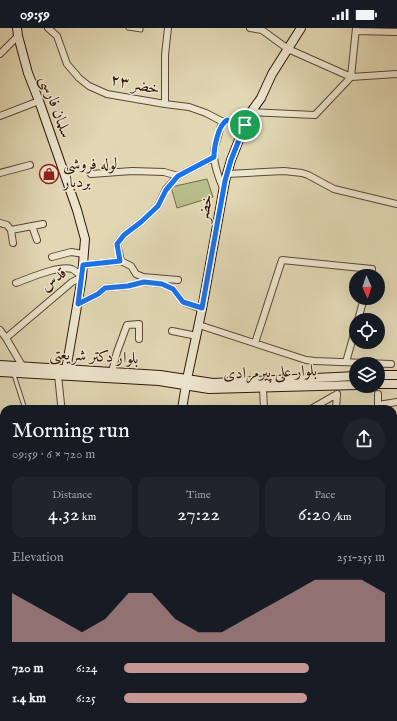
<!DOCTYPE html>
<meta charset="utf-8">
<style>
:root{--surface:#171b24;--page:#20242c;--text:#f1f3f6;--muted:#9ea1a6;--accent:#c59692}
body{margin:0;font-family:"IM FELL English",Amiri,serif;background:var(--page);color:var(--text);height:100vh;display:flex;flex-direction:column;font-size:15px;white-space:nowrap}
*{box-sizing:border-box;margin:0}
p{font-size:13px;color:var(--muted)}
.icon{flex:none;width:22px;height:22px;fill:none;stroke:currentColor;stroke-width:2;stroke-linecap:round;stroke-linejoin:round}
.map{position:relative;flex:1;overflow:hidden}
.details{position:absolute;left:0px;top:377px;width:397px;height:316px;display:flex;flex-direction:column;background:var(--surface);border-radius:12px 12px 0 0;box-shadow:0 4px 16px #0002}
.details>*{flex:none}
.needle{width:26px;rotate:177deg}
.fabs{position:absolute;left:349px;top:241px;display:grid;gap:8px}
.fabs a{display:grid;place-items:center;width:36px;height:36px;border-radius:50%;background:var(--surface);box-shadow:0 4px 16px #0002;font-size:20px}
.pin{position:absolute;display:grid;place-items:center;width:34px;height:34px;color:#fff;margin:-17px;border:2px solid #fff;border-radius:50%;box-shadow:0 1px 4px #0007}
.round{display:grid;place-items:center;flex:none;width:42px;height:42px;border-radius:21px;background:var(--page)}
.summary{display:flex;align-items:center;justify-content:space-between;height:68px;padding:0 12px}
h1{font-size:22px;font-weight:600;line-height:30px}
.stats{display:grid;grid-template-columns:repeat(3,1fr);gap:6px;height:68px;padding:4px 12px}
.stats div{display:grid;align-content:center;border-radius:10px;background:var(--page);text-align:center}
.stats b{font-size:20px;font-weight:600}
.stats small{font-size:11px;font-weight:400}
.stats p{font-size:11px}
.chart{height:112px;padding:8px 12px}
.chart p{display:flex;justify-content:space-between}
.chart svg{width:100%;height:72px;margin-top:4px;fill:var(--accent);opacity:.7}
ul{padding:0 12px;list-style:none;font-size:13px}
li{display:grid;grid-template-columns:64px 48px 1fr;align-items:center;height:30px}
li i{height:10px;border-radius:5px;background:var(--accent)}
.status{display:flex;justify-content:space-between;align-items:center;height:28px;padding:0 20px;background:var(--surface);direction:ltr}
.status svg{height:11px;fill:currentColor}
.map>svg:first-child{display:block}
</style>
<div class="status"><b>09:59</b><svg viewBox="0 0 49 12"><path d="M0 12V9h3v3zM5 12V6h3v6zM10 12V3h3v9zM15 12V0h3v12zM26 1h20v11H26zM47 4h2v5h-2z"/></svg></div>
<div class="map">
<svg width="397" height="693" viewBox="0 0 397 693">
<rect width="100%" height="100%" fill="#e1d7b3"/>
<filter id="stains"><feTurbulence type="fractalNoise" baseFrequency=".005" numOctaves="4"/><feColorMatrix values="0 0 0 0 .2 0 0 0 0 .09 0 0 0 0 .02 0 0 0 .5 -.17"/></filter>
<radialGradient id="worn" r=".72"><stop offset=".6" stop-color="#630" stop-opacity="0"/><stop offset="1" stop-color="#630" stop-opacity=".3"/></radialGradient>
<!-- green -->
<path fill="#b7bd8a" stroke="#74694a" d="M207,151l6,18 -36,11 -6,-21z"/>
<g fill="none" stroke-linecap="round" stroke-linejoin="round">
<!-- lane casing -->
<g stroke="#5e4634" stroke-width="5">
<path id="lane" d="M128,0l13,2v-2
M14,347l11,34"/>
</g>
<!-- street casing -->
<g stroke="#5e4634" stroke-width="8">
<path id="street" d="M48,0l9,8 10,28 12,14 10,8 18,8 58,10 24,3 17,6 17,9
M250,0l12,2 26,19 63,28 46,-3
M356,3l41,1
M0,26l18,-18
M165,76v-49l3,-27
M251,84l64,3 36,-38 5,-49
M0,88l39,-15
M0,145l30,-8
M91,146l41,-3 32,1 14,4
M227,146l57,-3 18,2 6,2 26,14 63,15
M224,162c-5,-10 -11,-28 -10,-39 1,-6 3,-12 5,-18 1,-5 3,-12 8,-13 6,0 13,3 18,5
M0,195l7,2 4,5 32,-6
M32,198l5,14
M11,202l2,13
M52,229l19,-5 13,2
M121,233l-4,-17 7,-9 17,-13 17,-16 8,-17 12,-13 36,-19
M121,233l10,5 5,8 7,3 35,3
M83,237l38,-4
M78,276l20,-10 7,-6 24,-2 14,-4 19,2 11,5 10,13 19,7
M358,292l6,-22
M199,297l107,35 9,1 76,3
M0,302l6,8 17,29
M172,303l25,5
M6,310l66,-56 10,-5c-3,-3 -6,-6 -10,-8 -13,-4 -42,9 -56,14
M255,315l27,-83 90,9 -2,7
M346,334l10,-35
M112,344l5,-20 10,-27 12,-1v15
M58,347l3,29
M263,360l1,21
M378,366v15
M378,377l19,-3
M311,381l26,-15
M336,381l1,-15
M0,391h4
M393,417l4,-1
M393,461l4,-1
M0,512l3,2 1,3
M0,553l4,-5
M393,567l4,2
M130,689l2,4
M155,689l3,4
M389,689l4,4"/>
</g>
<!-- secondary casing -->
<g stroke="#321509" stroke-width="10">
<path id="secondary" d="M17,0l1,8 10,37 11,28 38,109 8,29 -3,38 -16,93
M0,337l160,10 53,8 143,-7
M0,344l159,9 50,8 147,-4
M378,347h19
M378,356h19
M182,381l5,-30 15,-70 23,-128 6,-21 14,-35 6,-13 10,-14 11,-24 29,-46
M0,624l4,-1
M0,634l4,7
M0,657l4,3
M23,689l1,4
M182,689v4
M188,689v4"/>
</g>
<!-- lane -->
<use href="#lane" stroke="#ece5ce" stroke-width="3"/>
<!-- street -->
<use href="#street" stroke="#ece5ce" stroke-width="6"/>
<!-- secondary -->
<use href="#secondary" stroke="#ece5ce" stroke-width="8"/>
</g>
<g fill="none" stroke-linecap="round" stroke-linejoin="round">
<!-- route casing -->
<g stroke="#fff" stroke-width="8">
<path id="route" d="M227,92l11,2 7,3 -14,35 -6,21 -23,127 -19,-6 -10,-13 -11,-5 -18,-2 -16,4 -23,2 -7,6 -20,10 5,-39 37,-4 -3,-17 7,-9 17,-13 17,-16 8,-16 12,-14 36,-19c0,-9 4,-32 13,-37z"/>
</g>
<!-- route -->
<use href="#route" stroke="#1a73e8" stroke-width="5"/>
</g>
<!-- icons -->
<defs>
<g id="shop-ring" transform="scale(1)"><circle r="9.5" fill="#ece5ce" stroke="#8f2418" stroke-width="1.5"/><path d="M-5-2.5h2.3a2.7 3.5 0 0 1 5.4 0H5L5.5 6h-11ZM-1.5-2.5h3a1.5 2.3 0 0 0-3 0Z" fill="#8f2418"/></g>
</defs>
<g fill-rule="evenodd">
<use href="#shop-ring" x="49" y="146"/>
</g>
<g text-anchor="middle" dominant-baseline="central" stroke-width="3" stroke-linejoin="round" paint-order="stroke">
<!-- street labels -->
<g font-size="16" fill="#321509" stroke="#ece5ce">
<text transform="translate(135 57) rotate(12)">خضر ۲۳</text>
<text transform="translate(55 79) rotate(70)">سلمان فارسی</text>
<text transform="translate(206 180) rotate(-80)">خضر</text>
<text transform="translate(54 252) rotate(-37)">قدس</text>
<text transform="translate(94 329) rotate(3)">بلوار دکتر شریعتی</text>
<text transform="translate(270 345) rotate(-2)">بلوار علی پیرمرادی</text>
</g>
<!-- poi labels -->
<g font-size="16" fill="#321509" stroke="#ece5ce" text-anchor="start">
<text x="63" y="137">لوله فروشی<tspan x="63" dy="18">بردبار</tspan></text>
</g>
</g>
<rect width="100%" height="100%" filter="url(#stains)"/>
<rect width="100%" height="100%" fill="url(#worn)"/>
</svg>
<div class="fabs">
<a><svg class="needle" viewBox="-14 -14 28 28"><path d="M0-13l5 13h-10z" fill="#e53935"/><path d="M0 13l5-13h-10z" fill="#9ea1a6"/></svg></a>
<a><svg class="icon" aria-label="locate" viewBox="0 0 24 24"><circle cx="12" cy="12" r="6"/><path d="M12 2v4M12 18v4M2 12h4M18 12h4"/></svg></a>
<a><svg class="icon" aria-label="layers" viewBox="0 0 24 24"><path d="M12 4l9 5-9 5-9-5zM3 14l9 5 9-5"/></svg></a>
</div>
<div class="pin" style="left:245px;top:97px;background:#1e9e55"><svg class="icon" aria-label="arrive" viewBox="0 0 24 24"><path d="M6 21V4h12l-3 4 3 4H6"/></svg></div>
<section class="details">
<div class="summary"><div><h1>Morning run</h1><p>09:59 · 6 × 720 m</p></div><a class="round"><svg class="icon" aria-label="share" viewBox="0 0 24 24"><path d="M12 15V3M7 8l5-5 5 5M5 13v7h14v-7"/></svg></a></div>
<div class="stats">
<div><p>Distance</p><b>4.32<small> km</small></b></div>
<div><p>Time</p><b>27:22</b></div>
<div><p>Pace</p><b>6:20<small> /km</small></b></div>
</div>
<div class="chart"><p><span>Elevation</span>251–255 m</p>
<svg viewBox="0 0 160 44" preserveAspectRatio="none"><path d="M0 44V14L10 22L20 30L30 38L40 30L50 14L60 14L70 30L80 38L90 38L100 30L110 22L120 14L130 6L140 6L150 6L160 14V44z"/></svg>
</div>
<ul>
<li><b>720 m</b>6:24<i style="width:71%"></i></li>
<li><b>1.4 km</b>6:25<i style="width:70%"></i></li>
</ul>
</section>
</div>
